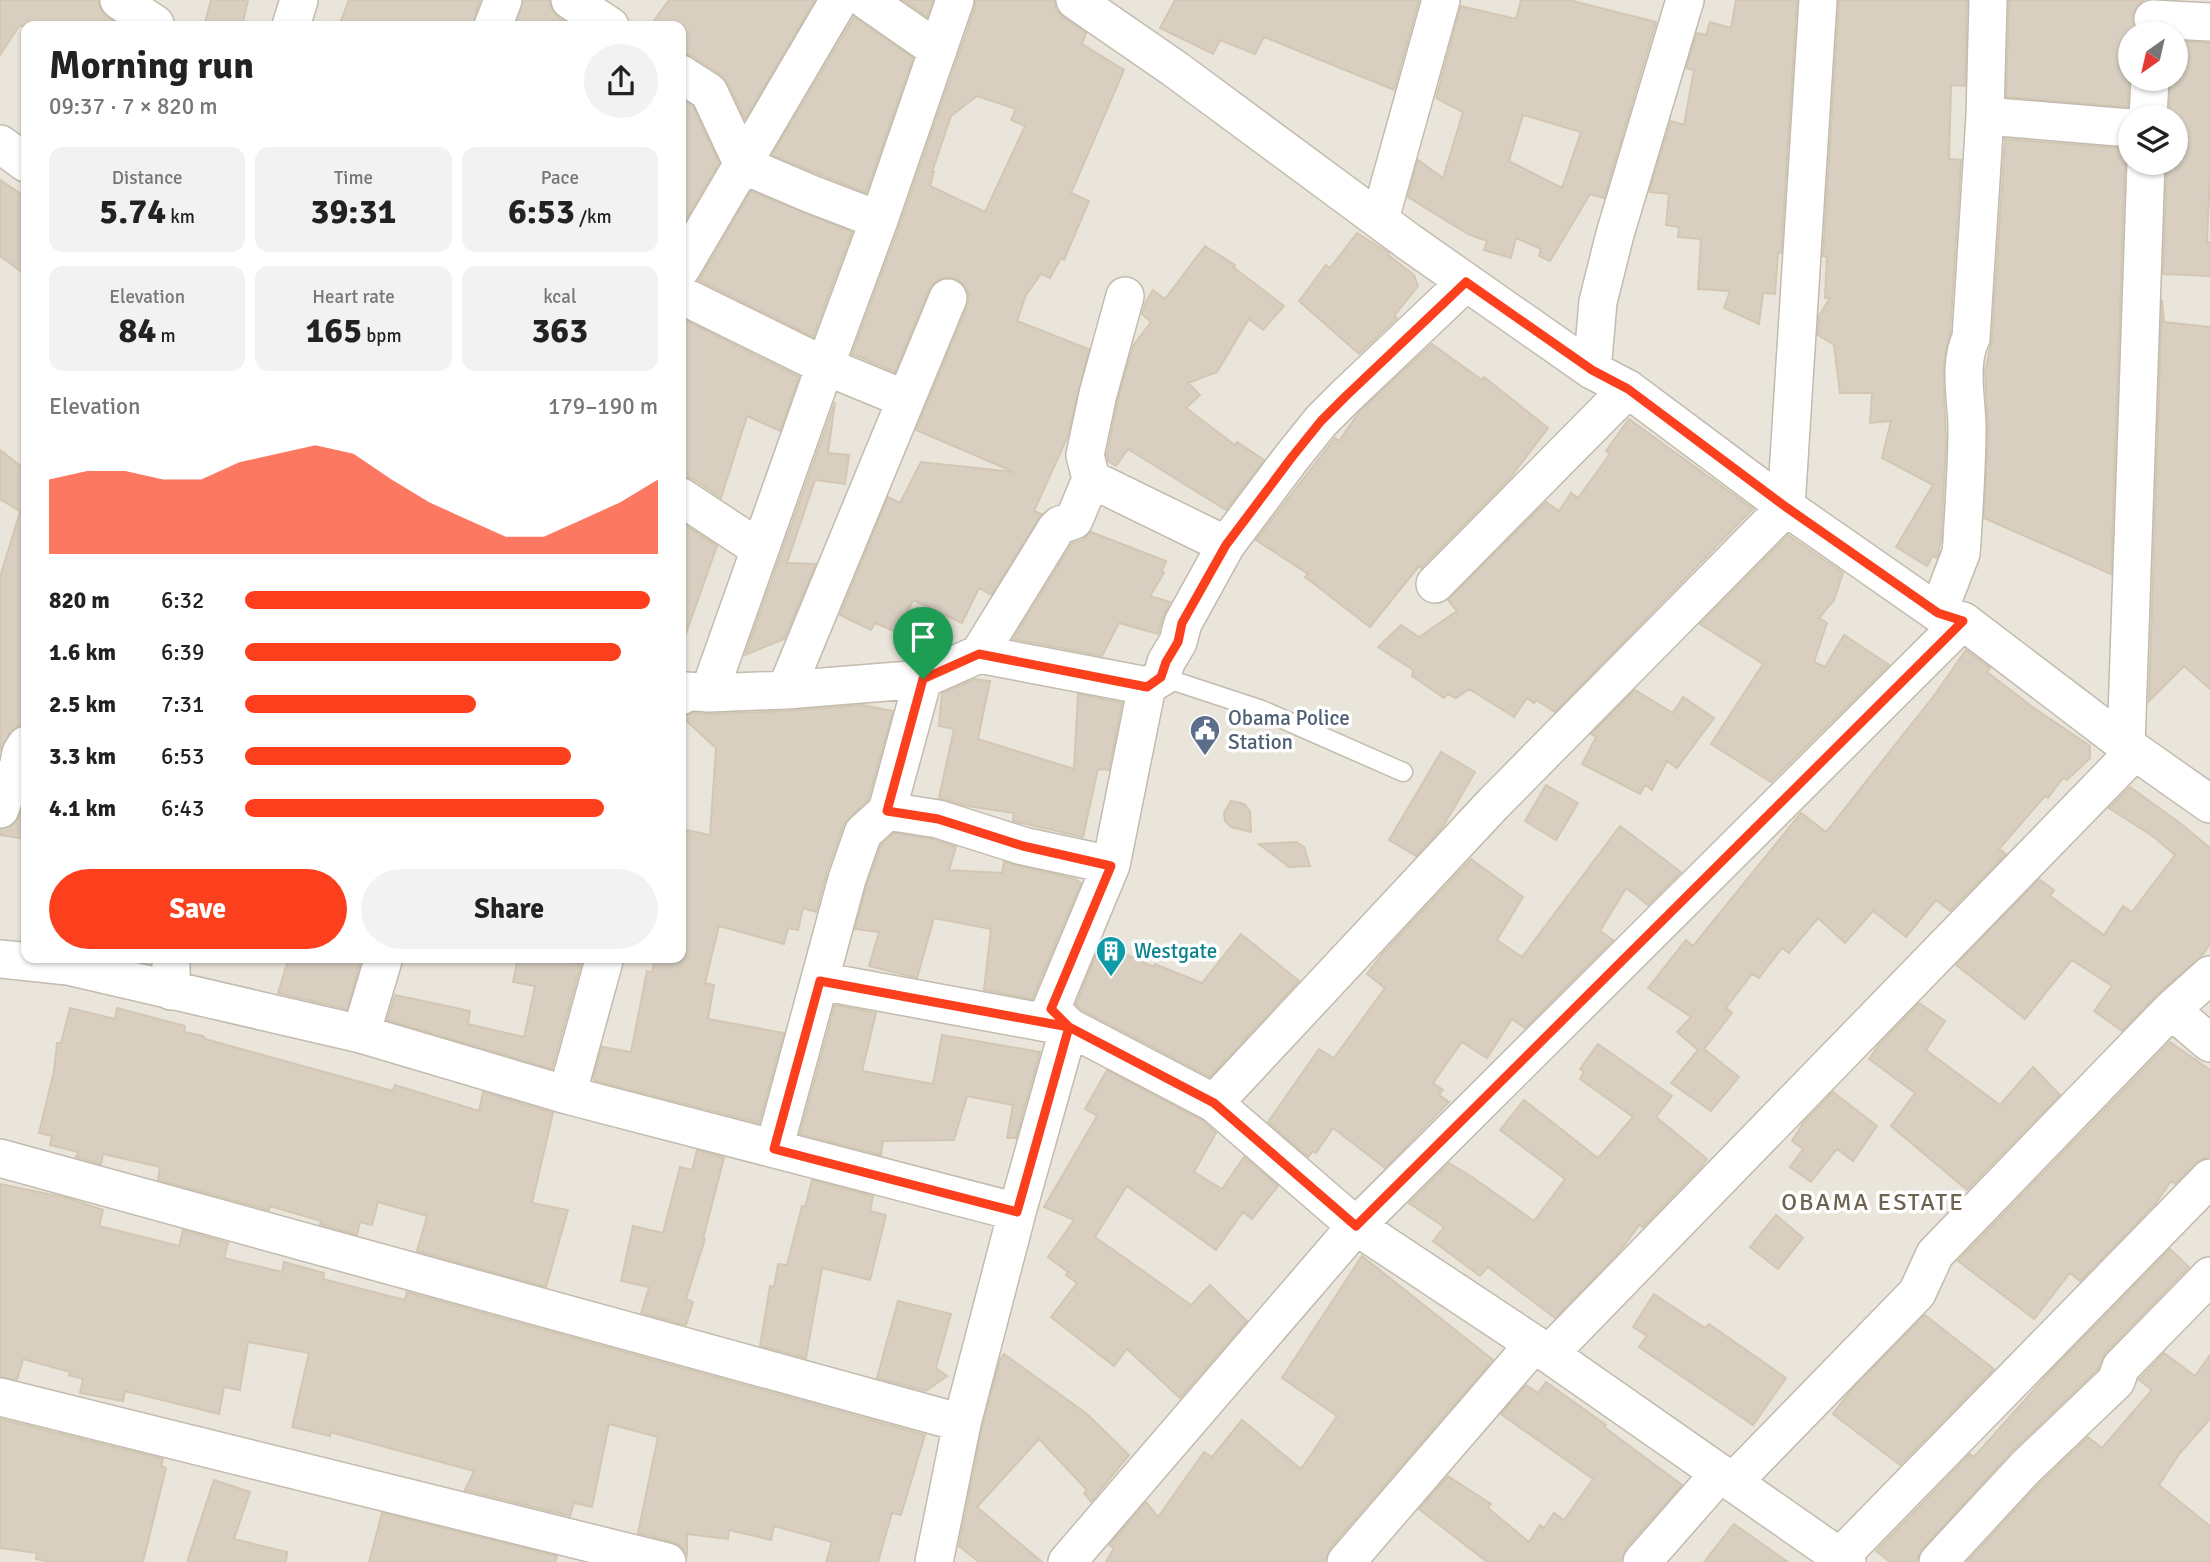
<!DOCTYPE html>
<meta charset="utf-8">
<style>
:root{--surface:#fff;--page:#f2f2f2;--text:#222;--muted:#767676;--accent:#fc3f1d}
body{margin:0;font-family:Signika,sans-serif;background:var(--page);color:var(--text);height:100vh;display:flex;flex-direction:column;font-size:26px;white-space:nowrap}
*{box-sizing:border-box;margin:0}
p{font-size:23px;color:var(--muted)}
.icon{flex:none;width:38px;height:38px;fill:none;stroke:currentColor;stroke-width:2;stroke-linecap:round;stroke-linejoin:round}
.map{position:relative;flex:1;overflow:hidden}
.sheet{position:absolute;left:21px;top:21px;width:665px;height:942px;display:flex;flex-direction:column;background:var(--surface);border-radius:14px;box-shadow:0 2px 5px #0004}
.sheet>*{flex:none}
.needle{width:46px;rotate:214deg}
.controls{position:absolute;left:2118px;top:21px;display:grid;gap:14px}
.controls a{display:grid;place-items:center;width:70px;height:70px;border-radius:50%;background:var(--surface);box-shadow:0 2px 5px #0004;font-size:35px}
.pin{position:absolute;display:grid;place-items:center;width:60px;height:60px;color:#fff;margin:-72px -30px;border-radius:50% 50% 50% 0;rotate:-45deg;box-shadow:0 0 7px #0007}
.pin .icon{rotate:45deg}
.round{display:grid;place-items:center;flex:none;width:74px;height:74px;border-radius:37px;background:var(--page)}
.overview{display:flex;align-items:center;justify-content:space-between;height:119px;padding:0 28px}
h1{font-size:38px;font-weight:800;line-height:52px}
.stats{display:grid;grid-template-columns:repeat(3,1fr);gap:10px;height:119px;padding:7px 28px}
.stats div{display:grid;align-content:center;border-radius:14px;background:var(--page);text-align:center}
.stats b{font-size:35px;font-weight:800}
.stats small{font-size:19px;font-weight:400}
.stats p{font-size:19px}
.chart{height:196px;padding:14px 28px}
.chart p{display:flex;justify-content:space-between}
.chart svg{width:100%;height:126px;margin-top:7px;fill:var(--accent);opacity:.7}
.action{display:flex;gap:14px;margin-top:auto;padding:14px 28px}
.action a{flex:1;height:80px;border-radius:42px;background:var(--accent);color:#fff;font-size:28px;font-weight:800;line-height:80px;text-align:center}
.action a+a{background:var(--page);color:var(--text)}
ul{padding:0 28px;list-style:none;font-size:23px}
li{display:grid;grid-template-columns:112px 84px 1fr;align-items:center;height:52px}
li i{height:18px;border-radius:9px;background:var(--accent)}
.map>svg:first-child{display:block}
</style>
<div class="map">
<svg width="2210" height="1562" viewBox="0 0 2210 1562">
<rect width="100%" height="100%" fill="#f6f3ec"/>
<!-- residential -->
<path fill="#eae5da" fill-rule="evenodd" d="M0,0h2210v1562h-2210zM26,26h655v931h-655zM2130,33h45v46h-45zM2130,117h45v46h-45z"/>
<!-- building -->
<path fill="#d8cfc1" stroke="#d3c7b4" stroke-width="2" fill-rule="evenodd" d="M0,0h98l3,10 6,7 14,9h-102l-19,29z
M211,0h37l-6,26h-38z
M349,0h131l-8,26h-133z
M523,0h26l3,10 7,8 13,8h-57z
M669,0h146l-70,119 -17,-36 -7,-8 -29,-19 -11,-3v-27h-31z
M903,0h30l-6,17z
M975,0h79l2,10 7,7 23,16 -4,11 42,26 -53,123 18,8 -25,59 -3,-2 -11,20 -9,-4 -15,21 -9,26 72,28 -22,89 -33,73 8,3 -51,81 -12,-7 -17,35 -49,-23 -14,33 -24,-10 -4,7 -31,-15 48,-118 12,6 21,-41 93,10 -98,-42 52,-125 1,-10 -4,-9 -8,-7 -12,-2 -10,5 -6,7 -34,83 -43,-18 47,-127 76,-220zM977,96l39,13 -5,11 14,6 -40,86 -55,-26 4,-14h-2l19,-56z
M1175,0h244l-25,90 -130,-53 -9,17 -35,-14 -7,14 -53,-26z
M1521,0h48l87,22 -52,176 -14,-4 -40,67 -11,-5 2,-7 -25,-11 -5,20 -27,-8 3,-9 -19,-7 -60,-37 10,-37 25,18 20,-66 -27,-14 25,-92 55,13zM1523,115l58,17 -19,56 -53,-27z
M1736,0h61l-16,253h-3l-3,41 -12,-1 -4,31 -35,-16 6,-17 -32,-2 3,-50 -23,-2 1,-10 -13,-2 3,-31 -20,-2 22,-71 13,4 10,-55 -8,-2 11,-35 9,2 4,-13 21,6z
M1839,0h128l-2,86 -14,-1 -2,74 12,1 -11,174 -3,10 -4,25 3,74 -5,97 -3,15 -2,3 -3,-3 -6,11 -31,-19 37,-62 -51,-27 9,-37 -21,2 2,-30h-32l-6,-48 -16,-10 1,-19 11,-18h-5l2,-41 -4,-1z
M2009,0h135l-8,7 -4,10 2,11 4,5h-8l-2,74 -122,-10z
M854,17l59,41 -47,135 -94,-38z
M2175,41l35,2v130l-3,69h3v34l-47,-2 4,-111h8v-46h-6l2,-38h4z
M681,99l12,7 26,57 -38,65z
M2005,139l125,10 -5,13 -14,412 -127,-56 4,-89 -3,-57 7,-33z
M0,180l26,17v78l-26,-19z
M751,191l101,41 -39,105 -114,-57z
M1357,233l32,20 -1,2 26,20 4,11 -24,30 3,2 -38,36 -60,-53 27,-36 4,3z
M1205,246l30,19 -2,2 51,39 -21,24 -14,-11 -32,53 -29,11 12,12 -14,13 49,37 2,-3 27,18 -38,50 -98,-61 -12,17 -8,-5 -1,-6 11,-56 15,-53 18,-24 -9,-8 3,-10 8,-14 12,9z
M2162,300l2,22 46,5v362l-26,-23 -35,35z
M681,318l118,59 -19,54 -33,-15 -26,82 -28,-19 -12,-3z
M1432,344l50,36 2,-3 64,51 -38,50 -89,90 -2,-2 -49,61 -65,-50 3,-3 -52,-34 79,-102 4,3 21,-30z
M835,402l-7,51 21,2 -4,29 -30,-4 -28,83 29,1 -32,75 -39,16z
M1629,419l124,90 -198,203 -19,-12 -2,3 -7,-5 -13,19 -45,-28 -13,9 -8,-4 -4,4 -32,-22 1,-6 -35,-23 23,-22 18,12 38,-26 -9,-11 98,-98 13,9 12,-18 7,5 32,-44 -4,-3z
M0,450l26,20v254l-9,2 -8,7 -9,18v-174l20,-65 3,1 -23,-14z
M681,522l36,24 -33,93 -3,-1z
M1091,532l75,29 -4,10 2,2 -14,23 20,6 -7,15 -5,17 -39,-11 -17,33 -89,-17 59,-96 10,-3z
M1788,535l55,38 -9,27 -15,18 8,5 -13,39 11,5 19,-32 45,30 -118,117 -60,-38 52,-80 -63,-40z
M1966,650l24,18 -3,4 44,34 59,40v12l-23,22 -4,-2 -15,20 -3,-2 -46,53 7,5 -56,57 -14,-11 -30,37 -33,-26 -28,32 -27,-25 -29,35 -7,-5 -23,30 -7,-4 -26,34 6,5 -28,36 35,28 -28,34 -40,-28 27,-33 -21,-18 14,-15 -43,-29 38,-48 7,6 108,-133 25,19 107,-135z
M975,679l15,2 -12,58 96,30 4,-75 44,9 -13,67 -11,-1 -15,68 -70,-16 1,-8 -47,-7 -28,-8 15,-69 -15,-3 3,-33z
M1635,690l38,23 10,-16 31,21 -37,50 -10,-7 -15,29 -7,-5 -5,9 -58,-30 14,-27 -5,-3z
M862,705l31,6 -25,89 -19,18 -6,8 -16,46 -11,40 -13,-4 -5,22 -10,-2 -4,16 -65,-18 -14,57 9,2 -6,34 76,14 -25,90 -164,-42 -2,-3 9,-31 29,5 16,-81 5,1 3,-15h26v-128l29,6 6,-87 -35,-32 12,-3 17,1 77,-3z
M1441,752l34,20 -33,56 -26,28 -27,-16z
M1546,785l32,18 -22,37 -31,-19z
M2130,787l50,36 30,25v96l-9,13 -44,37 -35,37 -28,-20 18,-25 -40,-26 -47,59 -69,-54 83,-86 15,11 -4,6 54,39 19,-29 9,6 43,-57 -21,-18 -45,-29z
M26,798v41l-26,-4v-6l14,-5 6,-8z
M1231,801l13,3 6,7 1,21 -20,-5 -6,-6 -1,-8z
M1620,826l61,46 -33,33 -22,-17 -26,43 13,9 -88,88 -13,-9 -25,39 -25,-16 -29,41 10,7 -4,5 10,7 -64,66 -52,-40 -17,25 -3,-2 -5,6 -40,-35 51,-73 15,9 51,-70 -18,-14 16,-21 88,-94 52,38 -26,43 25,17z
M894,833l39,6 23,8 -7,23 53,3 2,-11 71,17 6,4 -49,116 -48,-9 7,-61 -57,-11 -17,60 -48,-12 10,-34 -24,-3 12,-44 14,-40z
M1297,842l7,5 6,19 -21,1 -30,-23z
M1241,934l58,47 -89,96 -128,-67 -6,-6 25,-61 53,24 1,-3 47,19z
M289,957h73l-15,52 -69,-16z
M518,957h50l-1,4 14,3 -29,105 -165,-49 8,-25 75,16 -2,13 56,13 11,-51 -22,-4z
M1919,1003l26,18 -19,29 74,55 33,-38 27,28 -93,95 -76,-64 24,-33 -46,-34 10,-14z
M835,1005l41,8 -14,58 71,13 9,-49 98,17 -24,86h-9l6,-33 -46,-9 -13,44 -71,1 -2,14 -81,-21z
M70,1008l45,11 2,-11 68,18 -1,6 19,4 2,3 188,52 2,-6 84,26 4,-19 70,21 -21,90 36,7 -22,77 -129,-36 10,-35 -49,-14 -6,23 -12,-3 -3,13 -37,-11 1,-3 -51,-15 -1,4 -111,-30 2,-13 -57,-13 -2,10 -25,-7 2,-5 -28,-7 2,-9 -13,-3 15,-62 3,-28h4z
M2170,1042l40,28v88h-6l-8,5 -21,21 -4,-3 -15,22 -76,78 -10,-8 -36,46 -76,-58z
M1598,1044l74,52 -16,21 51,42 -6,8 -58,60 -4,-2 -19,26 -65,67 -67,-51 -8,9 -47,-35 11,-14 -35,-24 40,-40 23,14 62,44 31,-42 -65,-49 24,-30 74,58 35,-41 -53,-38 4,-7 -4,-3z
M1107,1070l95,50 14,13 -22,39 28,17 22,-32 34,29 -26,33 -9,-7 -27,38 -89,-64 -32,51 96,68 19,-20 37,36 -67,77 -53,-49 -13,17 -63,-49 26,-34 -11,-8 2,-3 -20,-15 26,-37 -30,-13 53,-91 -12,-7z
M1833,1092l44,34 -24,35 -16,-12 -26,33 -21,-15 13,-18 -11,-8 11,-18z
M697,1150l27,8 -21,81h2l-19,60 7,3 -7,23 -45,-12 8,-26 -28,-6 12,-55 30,7 17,-66 12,3z
M812,1180l61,16 -3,15 16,4 -16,65 -48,-12 -16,90 -46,-12 10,-60 4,1 4,-23 9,1 15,-59 3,1z
M0,1184l67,14 36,12 -4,16 80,20 4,-16 45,13 -4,15 58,14 2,-10 40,11 -1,6 82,21 2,-8 518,143 -24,80 -9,-2 -14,49h-52l6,-20 -58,-16 -3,14 -42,-10 -1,9 -41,-5v21l-6,-9 -8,-4 -35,-9 20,-96 -49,-13 -17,83 -18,-4 -4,13 -105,-26 9,-19 -144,-39v4l-38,-9 17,-74 -61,-11 -8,48 -16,-3 -5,27 -94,-23 -2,10 -43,-8 3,-14 -14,-4 1,-3 -47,-13 -6,21 -17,-3z
M1776,1215l27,23 -25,31 -28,-22z
M2170,1249l19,18 -83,85 -8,17 -87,83 -88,96 -5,9v5h-28l-14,-11 94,-97 4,3 75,-84z
M1362,1256l131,104 -163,188 -4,14h-220l8,-14 -5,-3 37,-43 12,15 46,-65 8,5 30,-37 59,49 36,-53 -55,-38z
M1654,1294l51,34 4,-4 77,54 -33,47 -114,-78 8,-11 -14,-9z
M898,1301l53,13 -15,54 11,8 -21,15 -49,-13z
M1925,1315l69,54 -94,96 -67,-51 18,-24z
M2164,1353l31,23 15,-21v64l-31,35 -20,31 51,41v36h-243l74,-80 47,-45 14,11 50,-58 -13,-10z
M1004,1354l83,60 42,41 -38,47 -7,-9 3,-3 -48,-51 -62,68 65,55h-63l-20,-16 23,-118 18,-68z
M1546,1382l60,43 -2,2 78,58 -56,63 -4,14h-135l-68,-53 29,-33 43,28 -3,4 41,34 11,-17 4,3 10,-15 10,7 29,-41 -92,-65 25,-29 12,8z
M0,1419l163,40 -2,7 5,2 -23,94h-93l-14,-3 1,-6 -37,-5z
M214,1480l36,12 -16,47 53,13 -1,10h-99z
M382,1513l175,43 -2,6h-186z
M1734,1524l54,38h-84z"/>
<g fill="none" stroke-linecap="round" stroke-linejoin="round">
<!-- service casing -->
<g stroke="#c2bbae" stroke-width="21">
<path id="service" d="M1162,677l100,33 141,62"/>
</g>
<!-- minor casing -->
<g stroke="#c2bbae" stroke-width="40">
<path id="minor" d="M119,0l36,24
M570,0l40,26
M866,0l72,50
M1075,0l100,69 234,173 183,128 36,19 158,118 152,106 25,8 163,124 84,59
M2153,19l57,3
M291,26l8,-26
M493,26l10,-26
M681,74l28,18 34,73 68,29 68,26
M1985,116l145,12
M2148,117l2,-38
M0,144l26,19
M1380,219l61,-219
M681,269l158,-269
M681,295l144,71 80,33
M1592,370l6,-68 17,-68 70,-234
M1091,479l-6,-24 13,-61 27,-98
M681,497l79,52
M1435,584l193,-195
M1938,613l23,-60 1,-11c2,-38 5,-76 5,-113 0,-29 -9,-64 4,-91l14,-222 3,-116
M979,654l77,-125 4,-4 14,-5 17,-41 135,66
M786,690l162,-392
M709,693l116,-327 54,-146 76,-220
M681,696l5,-5 23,2 77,-3 137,-11 56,-25 168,32
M2126,745l20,-582
M0,809l11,-31 7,-10 3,-15 5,-8
M887,811l36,-132
M0,959l68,7 293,68 206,61 450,117
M820,981l249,46 145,76 142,123 193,128 298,208
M171,991v-34
M2171,1010l39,33
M361,1034l23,-77
M567,1095l38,-138
M1214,1103l279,-299 293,-297 32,-507
M774,1149l73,-270 16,-46 24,-22 51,8 85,27 88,19
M0,1158l962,265
M1549,1354l586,-603
M0,1397l667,165
M1733,1482l184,-189 18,-39 236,-244 39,-35
M934,1562l28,-139 55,-211 52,-185 -18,-18 60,-144 36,-179 15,-9 4,-15 12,-20 5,-19 43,-78 66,-88 29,-36 25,-25 120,-114
M1067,1562l289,-336 607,-605
M1346,1562l188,-218
M1642,1562l78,-89
M1835,1562l375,-384
M1938,1562l88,-95 90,-86 5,-14 89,-91"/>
</g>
<!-- service -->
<use href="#service" stroke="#fff" stroke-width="18"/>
<!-- minor -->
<use href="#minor" stroke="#fff" stroke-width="37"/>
</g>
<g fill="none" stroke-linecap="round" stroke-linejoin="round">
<!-- route casing -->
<g stroke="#fff" stroke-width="14">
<path id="route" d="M923,679l-36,132 51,8 85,27 88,20 -60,143 18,18 -52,185 -243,-63 46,-168 249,46 145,76 142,123 607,-605 -25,-8 -152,-106 -158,-118 -36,-19 -126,-88 -120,114 -25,25 -29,36 -66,88 -44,78 -4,19 -12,20 -5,15 -14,10 -168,-33 -56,25"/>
</g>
<!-- route -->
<use href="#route" stroke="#fc3f1d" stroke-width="9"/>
</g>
<!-- icons -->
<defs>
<g id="civic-pin" transform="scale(1.575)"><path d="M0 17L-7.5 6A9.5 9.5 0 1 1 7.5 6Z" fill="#5c6f8a" stroke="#fff"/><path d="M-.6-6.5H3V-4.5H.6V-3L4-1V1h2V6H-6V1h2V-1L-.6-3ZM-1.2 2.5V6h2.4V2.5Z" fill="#fff"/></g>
<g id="building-pin" transform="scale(1.575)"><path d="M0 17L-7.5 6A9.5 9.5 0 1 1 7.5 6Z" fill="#0f9aa8" stroke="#fff"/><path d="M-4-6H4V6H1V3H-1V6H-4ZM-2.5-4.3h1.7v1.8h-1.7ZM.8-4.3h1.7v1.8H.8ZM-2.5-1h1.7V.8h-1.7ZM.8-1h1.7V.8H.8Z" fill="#fff"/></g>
</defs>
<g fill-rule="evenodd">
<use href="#civic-pin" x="1205" y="730"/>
<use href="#building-pin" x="1111" y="951"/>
</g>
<g text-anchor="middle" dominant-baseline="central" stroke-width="7" stroke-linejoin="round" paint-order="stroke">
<!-- service labels -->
<g font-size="21" fill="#4e5e75" stroke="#fff" text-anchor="start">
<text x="1228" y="718">Obama Police<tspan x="1228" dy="24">Station</tspan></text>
</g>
<!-- culture labels -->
<g font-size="21" fill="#0d838f" stroke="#fff" text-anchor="start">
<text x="1134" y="951">Westgate</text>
</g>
<!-- quarter labels -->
<g font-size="24" letter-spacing="2" fill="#6e6250" stroke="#fff">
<text x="1873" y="1202">OBAMA ESTATE</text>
</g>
</g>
</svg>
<div class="controls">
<a><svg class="needle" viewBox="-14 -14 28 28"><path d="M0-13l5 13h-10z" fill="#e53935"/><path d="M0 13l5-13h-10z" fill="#767676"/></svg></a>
<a><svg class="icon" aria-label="layers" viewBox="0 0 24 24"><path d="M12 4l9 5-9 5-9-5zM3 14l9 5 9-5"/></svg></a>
</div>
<div class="pin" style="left:923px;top:679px;background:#1e9e55"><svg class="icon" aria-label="arrive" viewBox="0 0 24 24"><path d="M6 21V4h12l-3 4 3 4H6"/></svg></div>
<section class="sheet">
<div class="overview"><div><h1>Morning run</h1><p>09:37 · 7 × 820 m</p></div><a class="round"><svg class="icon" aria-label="share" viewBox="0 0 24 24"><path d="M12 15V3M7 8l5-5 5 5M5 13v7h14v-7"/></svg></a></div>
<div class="stats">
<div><p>Distance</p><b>5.74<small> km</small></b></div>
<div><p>Time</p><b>39:31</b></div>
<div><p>Pace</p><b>6:53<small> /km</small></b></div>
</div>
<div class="stats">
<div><p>Elevation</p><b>84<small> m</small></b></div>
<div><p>Heart rate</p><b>165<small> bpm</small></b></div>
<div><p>kcal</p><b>363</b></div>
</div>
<div class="chart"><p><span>Elevation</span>179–190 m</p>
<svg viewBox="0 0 160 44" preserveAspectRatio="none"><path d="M0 44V18L10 15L20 15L30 18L40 18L50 12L60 9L70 6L80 9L90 18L100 26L110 32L120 38L130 38L140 32L150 26L160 18V44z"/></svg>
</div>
<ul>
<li><b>820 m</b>6:32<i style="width:98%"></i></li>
<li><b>1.6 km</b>6:39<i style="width:91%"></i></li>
<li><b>2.5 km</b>7:31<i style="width:56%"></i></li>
<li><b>3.3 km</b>6:53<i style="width:79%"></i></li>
<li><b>4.1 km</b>6:43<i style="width:87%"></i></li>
</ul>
<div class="action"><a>Save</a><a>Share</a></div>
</section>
</div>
